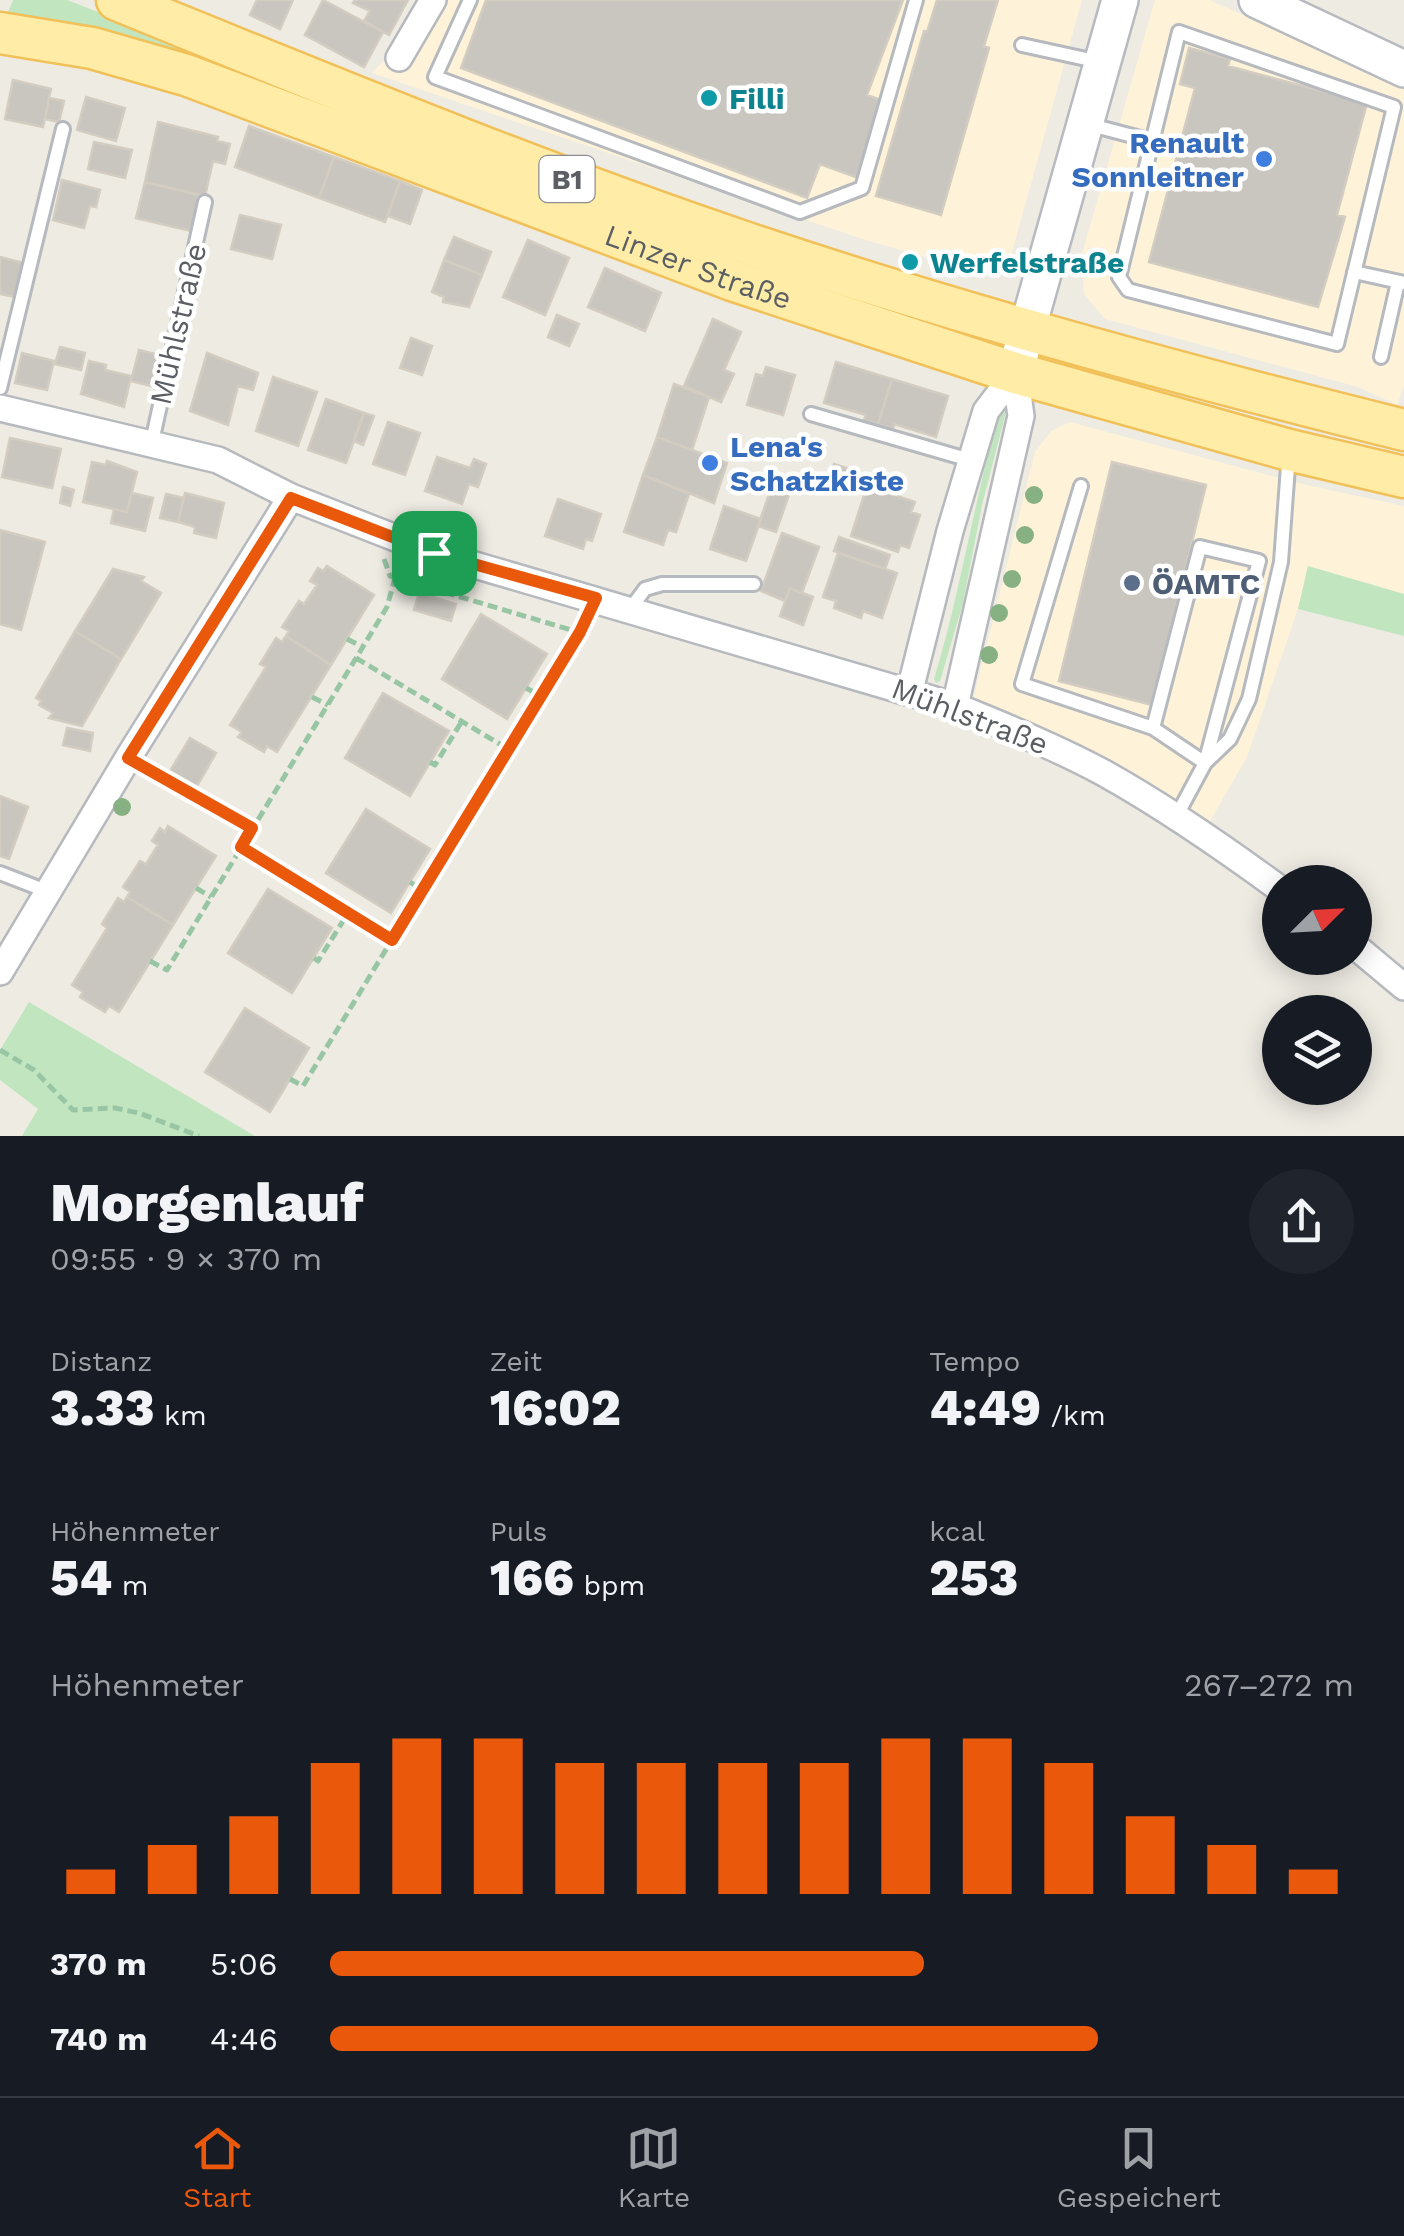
<!DOCTYPE html>
<html lang="de">
<meta charset="utf-8">
<style>
:root{--surface:#171b24;--page:#20242c;--text:#f1f3f6;--muted:#9ea1a6;--line:#363941;--accent:#ea580c}
body{margin:0;font-family:"Work Sans",sans-serif;background:var(--page);color:var(--text);height:100vh;display:flex;flex-direction:column;font-size:38px;white-space:nowrap}
*{box-sizing:border-box;margin:0}
p{font-size:32px;color:var(--muted)}
.icon{flex:none;width:55px;height:55px;fill:none;stroke:currentColor;stroke-width:2;stroke-linecap:round;stroke-linejoin:round}
.map{position:relative;height:1136px;overflow:hidden}
.side{display:flex;flex-direction:column;background:var(--surface);flex:1}
.side>*{flex:none}
.needle{width:65px;rotate:66deg}
.fabs{position:absolute;left:1262px;top:865px;display:grid;gap:20px}
.fabs a{display:grid;place-items:center;width:110px;height:110px;border-radius:50%;background:var(--surface);box-shadow:0 5px 25px #0003;font-size:50px}
.pin{position:absolute;display:grid;place-items:center;width:85px;height:85px;color:#fff;margin:-42px;border-radius:20px;box-shadow:0 5px 15px #0006}
.round{display:grid;place-items:center;flex:none;width:105px;height:105px;border-radius:52px;background:var(--page)}
.overview{display:flex;align-items:center;justify-content:space-between;height:170px;padding:0 50px}
h1{font-size:55px;font-weight:800;line-height:75px}
.stats{display:grid;grid-template-columns:repeat(3,1fr);gap:15px;height:170px;padding:10px 50px}
.stats div{display:grid;align-content:center}
.stats b{font-size:50px;font-weight:800}
.stats small{font-size:28px;font-weight:400}
.stats p{font-size:28px}
.chart{height:280px;padding:20px 50px}
.chart p{display:flex;justify-content:space-between}
.chart svg{width:100%;height:180px;margin-top:10px;stroke:var(--accent);stroke-width:6}
ul{padding:0 50px;list-style:none;font-size:32px}
li{display:grid;grid-template-columns:160px 120px 1fr;align-items:center;height:75px}
li i{height:25px;border-radius:12px;background:var(--accent)}
.tabs{display:flex;justify-content:space-around;align-items:center;height:140px;border-top:2px solid var(--line);background:var(--surface);font-size:28px;color:var(--muted)}
.tabs a{display:grid;justify-items:center;gap:5px}
.tabs .selected{color:var(--accent)}
.map>svg:first-child{display:block}
</style>
<div class="map">
<svg width="1404" height="1136" viewBox="0 0 1404 1136">
<rect width="100%" height="100%" fill="#eeebe3"/>
<!-- commercial -->
<path fill="#fef3d8" d="M425,0h657l-73,263 -27,10 -120,-34 -490,-166 24,-25z
M1155,0h54l195,86v300l-7,19 -39,-18 -253,-68 -21,-25 -2,-40z
M1070,422l232,62 102,22v88l-96,-28 -10,43 -51,148 -37,64 -131,-78 -106,-43 62,-248 16,-21z"/>
<!-- green -->
<path fill="#c1e6bf" d="M13,0h54l287,111 -1,7 -138,-54 -80,-22 -128,-27z
M1000,410l6,2 -24,93 -19,98 -23,78 -4,2 -2,-4c27,-88 40,-180 66,-269z
M1308,566l96,28v42l-106,-27z
M29,1002l226,134h-233l16,-27 -38,-29v-30z"/>
<!-- building -->
<path fill="#c9c6c0" stroke="#d3ccc1" stroke-width="2.5" d="M257,0h36l-13,29 -30,-14z
M323,0l60,32 -19,35 -59,-32z
M355,0h53l-19,35 -25,-14 6,-10 -17,-8z
M486,0h417l-36,95 19,7 -28,76 -38,-14 -13,34 -346,-130z
M937,0h61l-14,46 5,2 -48,167 -65,-19 48,-165 3,1z
M1189,48l41,11 -2,7 139,37 -30,112 8,2 -27,90 -169,-45 46,-174 -15,-4z
M13,80l38,9 -8,38 -38,-8z
M86,97l39,11 -9,33 -39,-11z
M49,98l15,3 -5,21 -14,-3z
M158,122l60,15 -1,4 13,3 -5,20 -12,-3 -8,35 -60,-14z
M249,126l85,31 -15,41 -84,-31z
M94,142l38,8 -7,28 -37,-9z
M334,157l66,24 -15,41 -66,-24z
M62,180l38,10 -4,17 -6,-1 -6,22 -31,-8z
M400,181l22,9 -12,34 -22,-8z
M145,182l54,13 -8,36 -55,-13z
M240,215l41,10 -9,34 -41,-10z
M454,237l37,15 -9,23 -38,-15z
M528,240l41,18 -24,57 -42,-18z
M0,257l23,6 -8,34 -15,-3z
M444,260l38,15 -13,32 -26,-5 1,-5 -12,-5z
M605,268l56,25 -16,38 -57,-24z
M557,315l22,9 -10,22 -21,-9z
M713,319l28,13 -17,38 10,4 -13,28 -37,-16z
M411,338l21,8 -10,29 -22,-7z
M60,347l25,6 -4,17 -26,-6z
M139,350l20,5 -8,31 -20,-5z
M22,353l32,8 -7,29 -32,-7z
M207,353l51,20 -5,17 -15,-4 -10,39 -38,-14z
M89,361l17,4 -1,5 26,6 -7,31 -43,-13z
M836,362l56,17 -14,45 -14,-4 2,-5 -42,-12z
M766,367l29,8 -12,40 -36,-10 9,-31 7,2z
M273,377l44,15 -19,54 -42,-15z
M892,379l56,17 -12,41 -42,-13 -1,5 -15,-5z
M674,384l35,13 -17,53 -35,-13z
M326,399l38,14 -18,50 -38,-13z
M364,413l10,3 -11,29 -9,-4z
M388,422l32,11 -15,42 -32,-11z
M657,437l70,26 -13,40 -71,-28z
M10,438l51,11 -9,39 -50,-11z
M437,457l33,11 4,-9 12,5 -8,23 -9,-3 -7,20 -37,-13z
M107,461l30,11 -10,40 -44,-10 9,-40 14,3z
M1112,462l94,23 -54,220 -93,-24z
M834,464l25,8 -6,19 -25,-8z
M643,475l46,19 -13,38 -8,-2 -5,15 -39,-13z
M773,483l18,6 -15,43 -18,-6z
M867,486l48,16 -4,10 9,3 -11,33 -9,-3 -2,7 -47,-16z
M63,487l11,3 -4,16 -10,-3z
M132,493l21,5 -8,33 -34,-8 3,-14 13,3z
M185,493l39,10 -8,35 -22,-5 1,-6 -17,-5z
M166,494l18,4 -6,24 -18,-4z
M558,499l43,15 -9,27 -6,-2 -3,10 -38,-13z
M724,506l37,13 -15,42 -36,-12z
M0,530l45,12 -24,88 -21,-6z
M782,533l37,14 -17,46 -12,-5 -5,13 -24,-10z
M839,537l51,18 -5,14 -51,-18z
M838,553l59,20 -15,45 -19,-7 -2,7 -27,-10 2,-7 -13,-4z
M327,566l47,29 -43,70 -45,-29 3,-5 -7,-4 17,-26 5,3 13,-19 -7,-4 8,-13 5,3z
M113,569l31,8 -3,4 20,12 -40,66 -46,-28z
M790,588l23,9 -10,28 -23,-9z
M419,593l37,11 -5,17 -37,-11z
M481,614l66,40 -40,65 -65,-40z
M75,631l46,28 -39,67 -33,-8 4,-5 -14,-8 2,-4 -5,-3z
M286,636l45,29 -54,87 -10,-6 -3,6 -26,-15 4,-5 -12,-7 36,-58 -6,-3 16,-26 6,4z
M383,693l66,38 -39,65 -65,-38z
M67,728l26,5 -3,18 -27,-6z
M190,738l26,15 -19,33 -27,-15z
M0,796l28,11 -19,52 -9,-3z
M366,809l64,40 -39,64 -65,-40z
M168,826l48,30 -43,69 -46,-28 3,-5 -7,-5 17,-26 6,3 12,-19 -6,-4 8,-13 5,4z
M268,889l64,39 -40,65 -64,-40z
M127,897l46,28 -54,87 -10,-6 -4,6 -25,-15 3,-5 -11,-7 35,-57 -5,-4 16,-26 6,4z
M245,1008l64,40 -39,64 -65,-40z"/>
<g fill="none" stroke-linecap="round" stroke-linejoin="round">
<!-- lane casing -->
<g stroke="#b6b9bd" stroke-width="18">
<path id="lane" d="M470,0l-35,77 365,135 62,-24 54,-188
M1179,32l215,75 -57,237 -209,-54 -9,-13z
M1022,45l78,17
M1087,124l65,17
M1354,272l50,11
M1381,357l17,-75
M0,388l63,-259
M811,414l159,46
M151,446l54,-244
M1081,486l-59,198 131,44 52,35 25,-24 19,-40 32,-137 8,-109
M631,608l14,-19 17,-5h92
M1153,728l47,-181 59,14 -54,202 -29,54
M0,873l49,19"/>
</g>
<!-- street casing -->
<g stroke="#b6b9bd" stroke-width="30">
<path id="street" d="M399,58l34,-58
M0,408l218,52 73,37 143,56 521,153c50,20 101,41 149,67 61,34 120,75 176,116
M910,690l40,-159 36,-120 29,-38
M955,706l66,-290 -6,-43
M1355,946l49,41
M0,972l128,-214 163,-261"/>
</g>
<!-- secondary casing -->
<g stroke="#b7babf" stroke-width="40">
<path id="secondary" d="M1257,0l147,69
M1015,373l105,-373"/>
</g>
<!-- primary casing -->
<g stroke="#f1c059" stroke-width="45">
<g id="primary">
<path d="M117,0c207,84 414,170 627,242 216,73 438,133 660,188"/>
<path id="s1" d="M0,33l92,15 94,27 546,205 283,93 274,77 115,27"/>
</g>
</g>
<!-- path -->
<path stroke="#98c6a4" stroke-width="5" stroke-dasharray="10 5" stroke-linecap="butt" d="M384,559l6,17 188,56
M347,639l16,8
M356,658l152,91
M526,688l15,8
M312,697l16,8
M430,762l5,3 27,-44
M146,769l106,60
M241,847l151,93
M410,882l12,8
M196,888l15,9
M314,958l4,3 30,-48
M150,961l17,9 220,-363 8,-29
M0,1050l34,20 39,40 42,-2 24,5 60,23
M290,1079l13,7 284,-467"/>
<!-- lane -->
<use href="#lane" stroke="#fff" stroke-width="12"/>
<!-- street -->
<use href="#street" stroke="#fff" stroke-width="25"/>
<!-- secondary -->
<use href="#secondary" stroke="#fff" stroke-width="35"/>
<!-- primary -->
<use href="#primary" stroke="#ffeda7" stroke-width="40"/>
</g>
<!-- trees -->
<g fill="#88b183">
<circle cx="1034" cy="495" r="9"/>
<circle cx="1025" cy="535" r="9"/>
<circle cx="1012" cy="579" r="9"/>
<circle cx="999" cy="613" r="9"/>
<circle cx="989" cy="655" r="9"/>
<circle cx="122" cy="807" r="9"/>
</g>
<g fill="none" stroke-linecap="round" stroke-linejoin="round">
<!-- route casing -->
<g stroke="#fff" stroke-width="20">
<path id="route" d="M291,498l143,55 162,45 -16,34 -188,308 -151,-93 11,-19 -124,-70z"/>
</g>
<!-- route -->
<use href="#route" stroke="#ea580c" stroke-width="12"/>
</g>
<!-- markers -->
<g fill="#0f9aa8" stroke="#fff" stroke-width="4">
<circle cx="709" cy="98" r="10"/>
<circle cx="910" cy="262" r="10"/>
</g>
<g fill="#3f7fe0" stroke="#fff" stroke-width="4">
<circle cx="1264" cy="159" r="10"/>
<circle cx="710" cy="463" r="10"/>
</g>
<circle fill="#5c6f8a" stroke="#fff" stroke-width="4" cx="1132" cy="583" r="10"/>
<g text-anchor="middle" dominant-baseline="central" stroke-width="9" stroke-linejoin="round" paint-order="stroke">
<!-- shield labels -->
<rect fill="#fff" stroke="#8c8f92" stroke-width="2.5" x="539.5" y="156" width="55" height="46" rx="8"/>
<g font-size="28" font-weight="bold" fill="#5b5f64">
<text x="567" y="179">B1</text>
</g>
<!-- culture labels -->
<g font-size="30" font-weight="bold" fill="#0d838f" stroke="#fff" text-anchor="start">
<text x="729" y="98">Filli</text>
<text x="930" y="262">Werfelstraße</text>
</g>
<!-- shop labels -->
<g font-size="30" font-weight="bold" fill="#366cbe" stroke="#fff" text-anchor="end">
<text x="1244" y="142">Renault<tspan x="1244" dy="34">Sonnleitner</tspan></text>
<text x="730" y="446" text-anchor="start">Lena's<tspan x="730" dy="34">Schatzkiste</tspan></text>
</g>
<!-- street labels -->
<g font-size="30" fill="#5b5f64" stroke="#fff">
<text stroke="none"><textPath href="#s1" startOffset="738">Linzer Straße</textPath></text>
<text transform="translate(178 324) rotate(-77)">Mühlstraße</text>
<text transform="translate(970 716) rotate(21)">Mühlstraße</text>
</g>
<!-- service labels -->
<g font-size="30" font-weight="bold" fill="#4e5e75" stroke="#fff" text-anchor="start">
<text x="1152" y="583">ÖAMTC</text>
</g>
</g>
</svg>
<div class="fabs">
<a><svg class="needle" viewBox="-14 -14 28 28"><path d="M0-13l5 13h-10z" fill="#e53935"/><path d="M0 13l5-13h-10z" fill="#9ea1a6"/></svg></a>
<a><svg class="icon" aria-label="layers" viewBox="0 0 24 24"><path d="M12 4l9 5-9 5-9-5zM3 14l9 5 9-5"/></svg></a>
</div>
<div class="pin" style="left:434px;top:553px;background:#1e9e55"><svg class="icon" aria-label="arrive" viewBox="0 0 24 24"><path d="M6 21V4h12l-3 4 3 4H6"/></svg></div>
</div>
<section class="side">
<div class="overview"><div><h1>Morgenlauf</h1><p>09:55 · 9 × 370 m</p></div><a class="round"><svg class="icon" aria-label="share" viewBox="0 0 24 24"><path d="M12 15V3M7 8l5-5 5 5M5 13v7h14v-7"/></svg></a></div>
<div class="stats">
<div><p>Distanz</p><b>3.33<small> km</small></b></div>
<div><p>Zeit</p><b>16:02</b></div>
<div><p>Tempo</p><b>4:49<small> /km</small></b></div>
</div>
<div class="stats">
<div><p>Höhenmeter</p><b>54<small> m</small></b></div>
<div><p>Puls</p><b>166<small> bpm</small></b></div>
<div><p>kcal</p><b>253</b></div>
</div>
<div class="chart"><p><span>Höhenmeter</span>267–272 m</p>
<svg viewBox="0 0 160 44" preserveAspectRatio="none"><path d="M5 44V38M15 44V32M25 44V25M35 44V12M45 44V6M55 44V6M65 44V12M75 44V12M85 44V12M95 44V12M105 44V6M115 44V6M125 44V12M135 44V25M145 44V32M155 44V38"/></svg>
</div>
<ul>
<li><b>370 m</b>5:06<i style="width:58%"></i></li>
<li><b>740 m</b>4:46<i style="width:75%"></i></li>
</ul>
</section>
<nav class="tabs">
<a class="selected"><svg class="icon" aria-label="home" viewBox="0 0 24 24"><path d="M3 11l9-7 9 7M6 9v11h12V9"/></svg>Start</a>
<a><svg class="icon" aria-label="map" viewBox="0 0 24 24"><path d="M3 6l6-2 6 2 6-2v14l-6 2-6-2-6 2zM9 4v14M15 6v14"/></svg>Karte</a>
<a><svg class="icon" aria-label="saved" viewBox="0 0 24 24"><path d="M7 4h10v16l-5-4-5 4z"/></svg>Gespeichert</a>
</nav>
